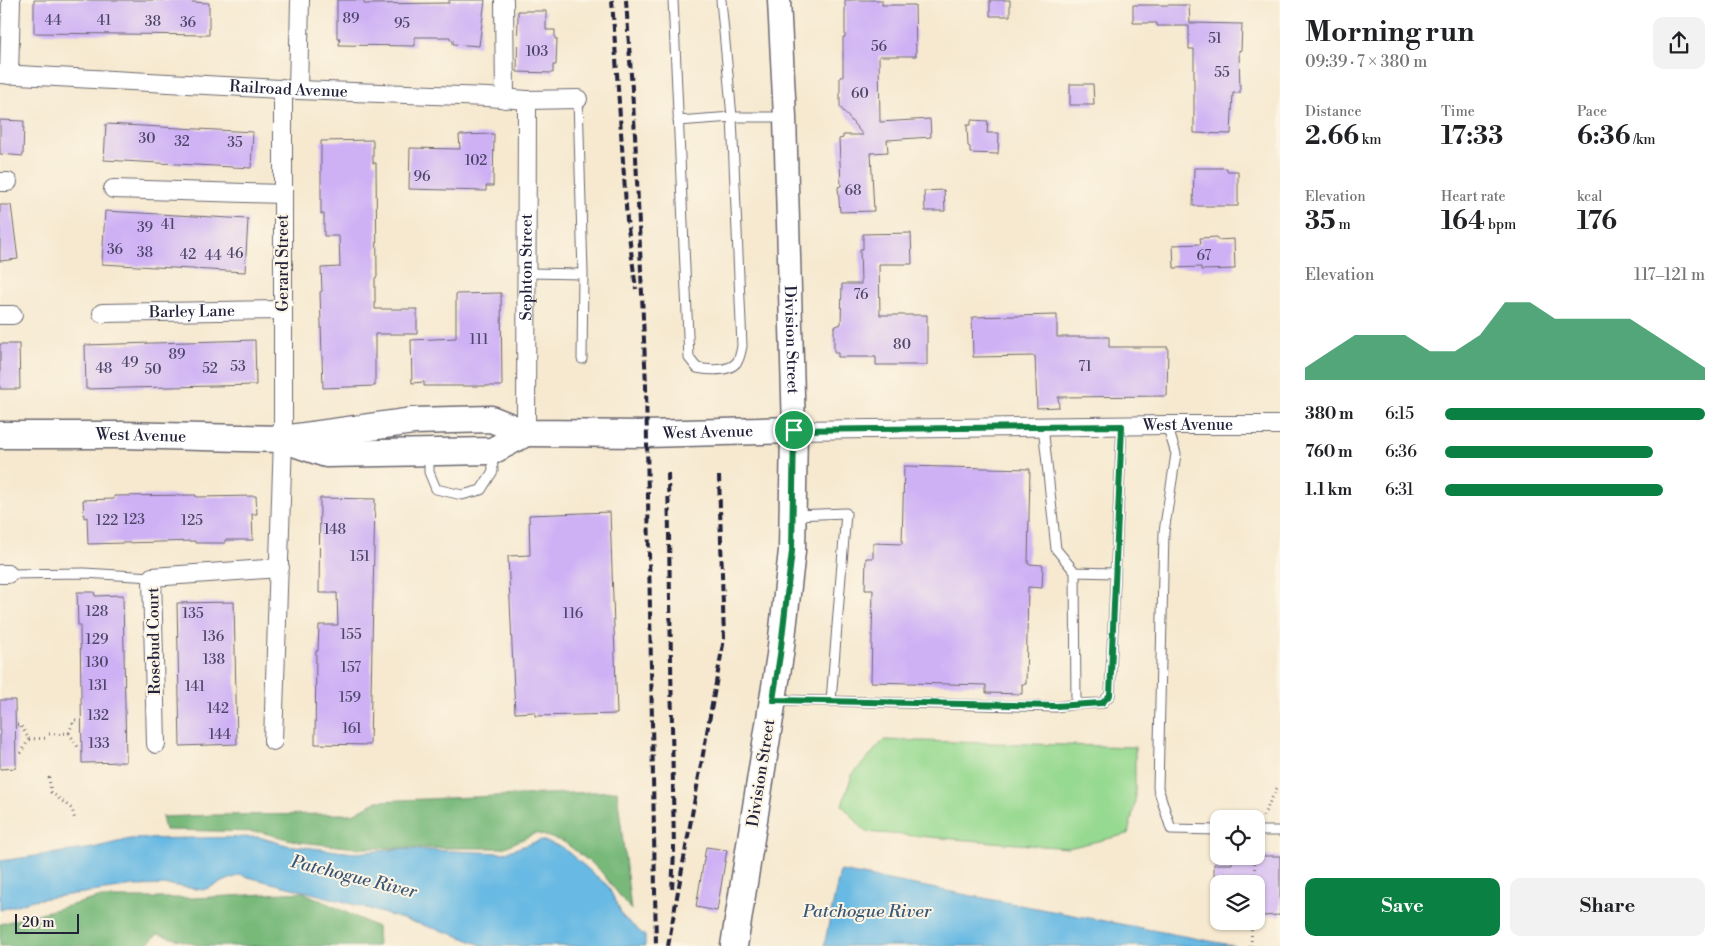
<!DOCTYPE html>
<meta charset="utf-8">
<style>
:root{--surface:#fff;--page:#f2f2f2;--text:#202124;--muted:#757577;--accent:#0b8043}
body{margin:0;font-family:"Libre Bodoni",serif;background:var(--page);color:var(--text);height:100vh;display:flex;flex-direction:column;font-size:19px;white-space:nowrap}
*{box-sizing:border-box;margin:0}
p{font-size:16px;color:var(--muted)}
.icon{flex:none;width:28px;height:28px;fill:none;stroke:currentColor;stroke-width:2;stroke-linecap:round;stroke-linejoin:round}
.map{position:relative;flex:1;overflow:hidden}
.drawer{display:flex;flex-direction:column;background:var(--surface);width:450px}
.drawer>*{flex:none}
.buttons{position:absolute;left:1210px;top:810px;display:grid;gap:10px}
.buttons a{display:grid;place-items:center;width:55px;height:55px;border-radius:10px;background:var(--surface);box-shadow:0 1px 4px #0004;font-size:25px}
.scale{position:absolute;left:15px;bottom:12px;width:64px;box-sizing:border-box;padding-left:5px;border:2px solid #22223b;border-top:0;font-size:14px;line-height:18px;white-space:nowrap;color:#22223b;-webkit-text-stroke:4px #fcf5e5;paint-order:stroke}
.pin{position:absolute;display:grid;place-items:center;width:42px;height:42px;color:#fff;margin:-21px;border:2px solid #fff;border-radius:50%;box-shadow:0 1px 5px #0007}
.round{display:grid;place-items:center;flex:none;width:52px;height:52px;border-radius:10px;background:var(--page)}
.summary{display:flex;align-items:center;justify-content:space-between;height:85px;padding:0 25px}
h1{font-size:28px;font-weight:700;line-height:38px}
.metrics{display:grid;grid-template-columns:repeat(3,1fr);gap:8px;height:85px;padding:5px 25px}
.metrics div{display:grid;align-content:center}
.metrics b{font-size:25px;font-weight:700}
.metrics small{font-size:14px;font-weight:400}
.metrics p{font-size:14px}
.chart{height:140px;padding:10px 25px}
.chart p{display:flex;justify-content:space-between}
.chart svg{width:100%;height:90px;margin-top:5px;fill:var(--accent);opacity:.7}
.action{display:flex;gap:10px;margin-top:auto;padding:10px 25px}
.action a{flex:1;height:58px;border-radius:10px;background:var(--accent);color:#fff;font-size:20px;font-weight:700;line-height:58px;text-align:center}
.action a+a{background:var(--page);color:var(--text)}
ul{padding:0 25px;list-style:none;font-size:16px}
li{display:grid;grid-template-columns:80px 60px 1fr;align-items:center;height:38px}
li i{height:12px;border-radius:6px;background:var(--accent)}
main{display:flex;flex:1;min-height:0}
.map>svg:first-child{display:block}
</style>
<main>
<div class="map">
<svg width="1280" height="946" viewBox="0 0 1280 946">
<rect width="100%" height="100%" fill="#fcf5e5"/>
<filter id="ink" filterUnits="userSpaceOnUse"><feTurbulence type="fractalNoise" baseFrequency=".02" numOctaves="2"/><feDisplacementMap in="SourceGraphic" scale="10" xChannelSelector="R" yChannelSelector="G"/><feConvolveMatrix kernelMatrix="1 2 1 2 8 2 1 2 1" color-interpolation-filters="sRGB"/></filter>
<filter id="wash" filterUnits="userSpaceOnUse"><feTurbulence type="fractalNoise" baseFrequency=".0096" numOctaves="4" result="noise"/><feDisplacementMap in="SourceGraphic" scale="20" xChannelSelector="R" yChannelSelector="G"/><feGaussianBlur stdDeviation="1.12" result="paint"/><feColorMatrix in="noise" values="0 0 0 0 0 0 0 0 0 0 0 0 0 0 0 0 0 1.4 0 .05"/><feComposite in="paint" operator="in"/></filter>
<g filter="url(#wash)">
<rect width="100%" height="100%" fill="#f6e9d0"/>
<!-- green -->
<path fill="#96d990" stroke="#5c7e66" d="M884,740l251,7v56l-7,31 -60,14 -202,-16 -24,-27 10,-30z"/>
<!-- forest -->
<path fill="#78b97a" stroke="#4d6e5a" d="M617,791l14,119 -32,-41 -35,-27 -28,-9 -33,15h-146l-57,-6 -40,-10 -95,-2 -3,-13 53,-2 138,-1 24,-13z
M303,892l74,35 1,19h-177l-43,-12 -14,12h-144v-22l98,-26h95z"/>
<!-- water -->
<path fill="#67b9e3" stroke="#446e8f" d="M259,837l27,8 69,8 45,-4 103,4 38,-13 21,7 46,39 15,31 22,19v10h-161l-31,-12 -118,-35 -95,-24 -37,15 -33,-5 -36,1 -101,14 -33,10v-49l93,-13 37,-9z
M840,871h1l395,75h-412z"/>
<g id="blocks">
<!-- building -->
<path fill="#ceb1f5" d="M34,0h158v2l17,1v32l-175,-2z
M337,0h27v4l85,-1v-3h36l-6,46 -26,-2v-4h-3v-3h-35v9l-76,-1 1,-7h-3z
M845,0h37v5h33l1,51h-37l1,66 50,-3 1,18 -44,3 1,12 -17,1 3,58 -34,1 -2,-25 3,-1 -2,-47 4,-1v-3h20l-23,-28v-30h3v-40h2z
M990,0h20v16h-20z
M1133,5h56l1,18 52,1 -1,27 -2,-1 1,43h-7l-2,41 -37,-1v-84h-5v-23h-32v-3h-24z
M518,11h28v19h9v9h2l-1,26h-3v8l-36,-1z
M1070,84h23l1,21h-24z
M0,120l24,1 -1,35 -23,-2z
M971,120l17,1 -1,12h12l-1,21 -28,-1v-6l-2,-1 -1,-21h4z
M106,124l147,8 -2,36 -147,-8z
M494,134l-1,52h-7v5l-77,-2 1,-41 50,1 -1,-14z
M373,140v23h3l1,114 -2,1v31h42v25h-42v52l-52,2 -3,-96 2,-1 -1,-23 19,-1 -1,-31h-15v-22h-3v-73z
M1194,168h33v3h11v35h-45z
M944,190l1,21h-20l-1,-20z
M0,205h11l7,54 -18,2z
M105,211l143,8 -3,53 -143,-8z
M911,233l1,31h-33l1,51h47v50h-51v-8h-38v-4h-4v-26l7,-3 1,-40h19l-1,-35h3v-15z
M1217,237v3l17,-1 1,30 -34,1v-3l-27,1 -1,-23 28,-1 -1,-6z
M501,293l1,93h-78v-4l-12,1 -1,-43 45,-2v-44z
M1057,315v22h52v10h59l-1,49 -109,1 1,10 -22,1 -2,-52 -62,1 -1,-40z
M255,340l1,45 -170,4 -1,-44z
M0,344h19l1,45h-20z
M904,466l126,3 -2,95 15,1 -1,23 -14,-1 -2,97h-4v10l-36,-1v-8l-115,-3 2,-92h-8l1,-32h7v-15l29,1z
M196,495v2l60,-1 1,18h-5l1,26h-28v3h-30v-2l-107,3 -1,-27 -3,1 -1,-18 31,-1v-3z
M320,498l55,1 -5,246 -55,-1 1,-93h2l1,-26h19l-1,-32h-18z
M610,512l7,202 -82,2v-4l-20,1 -7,-157 22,-1 -1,-40z
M77,592h17l1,4 28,-1 3,167 -44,1 -2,-138h-2z
M234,602l3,142 -57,2 -3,-143z
M0,700h15l1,68 -16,1z
M706,847l21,3 -10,61 -21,-4z
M1232,856h48v59l-19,1v-9h-5v-23h-42v-20h18z"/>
</g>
</g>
<g filter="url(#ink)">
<use href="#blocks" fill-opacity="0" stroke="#6c686f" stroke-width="1"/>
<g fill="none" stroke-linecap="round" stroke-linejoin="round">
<!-- service casing -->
<g stroke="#6c686f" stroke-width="11">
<path id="service" d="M673,0l16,358 8,10c11,2 32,4 40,-6 3,-4 4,-11 5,-16l-10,-229 -11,-117
M578,99l5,175 -1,85
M678,121l54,-4h52
M528,273l55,1
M1167,425l9,29 -12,78 -6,256 13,41 48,1
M429,454v18l7,17 26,6 19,-5 12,-19 -1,-17
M1075,572l40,1
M8,574l76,-1 68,4
M776,700l55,1 15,-188 -52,2
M831,701l225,6 20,-3 -1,-132 -19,-23 -13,-123
M1076,704l26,-1 8,-8 12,-270
M1256,831h24"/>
</g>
<!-- minor casing -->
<g stroke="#6c686f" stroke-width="20">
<g id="minor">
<path d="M504,0l1,99"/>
<path id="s1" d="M0,74l298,16 190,7 39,3 51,-1"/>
<path d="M9,75l2,-75"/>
<path d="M298,90l2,-90"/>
<path d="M0,182h8"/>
<path d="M113,189l170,5"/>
<path id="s2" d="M102,313l181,-3"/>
<path d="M0,315h13"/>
<path id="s3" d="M794,430l373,-5h113"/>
<path id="s4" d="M526,433l1,-333"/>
<path d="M0,574h8"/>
<path d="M273,741l10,-302v-351"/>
<path d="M156,744l-4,-167 128,-9"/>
</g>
</g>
<!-- tertiary casing -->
<g stroke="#6c686f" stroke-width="25">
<g id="tertiary">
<path id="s5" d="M779,0l6,117 9,313"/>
</g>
</g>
<!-- secondary casing -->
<g stroke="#6c686f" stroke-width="29">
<g id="secondary">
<path id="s6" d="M0,435h122l161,4 130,-18 78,-2 35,14 121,1 147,-4 -2,121 -12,104 -46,291"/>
<path d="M288,441l38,13 166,-3 34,-18"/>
</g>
</g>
<!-- path -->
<path stroke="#6c686f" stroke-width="3" stroke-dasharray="1 4" stroke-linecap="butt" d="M17,725h3l9,14 -8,14h-3
M69,733l5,-13h5
M49,734l20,-1 9,14h2
M29,739l19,-1
M49,777l2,15 21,17 3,11
M1263,816l14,-28
M1254,884l1,-28
M1251,946l1,-25"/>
<!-- service -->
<use href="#service" stroke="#fff" stroke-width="9"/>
<!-- minor -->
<use href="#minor" stroke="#fff" stroke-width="18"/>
<!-- tertiary -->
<use href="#tertiary" stroke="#fff" stroke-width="22"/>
<!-- secondary -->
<use href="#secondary" stroke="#fff" stroke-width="26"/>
<!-- rail -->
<path stroke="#22223b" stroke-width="4" stroke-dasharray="8 4" stroke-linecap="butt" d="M612,0l15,220 9,69
M626,0l9,134 11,252 10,560
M668,473l6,378 -2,40
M668,946l56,-307 -5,-163"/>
</g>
</g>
<g fill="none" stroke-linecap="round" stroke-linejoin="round" filter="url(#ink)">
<!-- route casing -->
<g stroke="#fff" stroke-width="10">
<path id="route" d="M1122,426l-12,269 -8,8 -46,3 -283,-6 7,-45 12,-104 2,-121z"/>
</g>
<!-- route -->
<use href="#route" stroke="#0b8043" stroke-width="6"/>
</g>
<g text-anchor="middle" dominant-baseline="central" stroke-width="4" stroke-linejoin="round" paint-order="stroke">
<!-- number labels -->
<g font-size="14" fill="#4d466a">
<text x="351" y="19">89</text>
<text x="53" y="21">44</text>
<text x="104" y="21">41</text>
<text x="153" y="22">38</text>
<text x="188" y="23">36</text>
<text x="402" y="24">95</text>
<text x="1215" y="39">51</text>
<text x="879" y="47">56</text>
<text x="537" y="52">103</text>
<text x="1222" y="73">55</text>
<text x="860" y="94">60</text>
<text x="147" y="139">30</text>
<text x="182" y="142">32</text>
<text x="235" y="143">35</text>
<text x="476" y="161">102</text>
<text x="422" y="177">96</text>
<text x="853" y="191">68</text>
<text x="168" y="225">41</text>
<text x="145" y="228">39</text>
<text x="115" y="250">36</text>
<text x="145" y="253">38</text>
<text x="235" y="254">46</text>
<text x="188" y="255">42</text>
<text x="213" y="256">44</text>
<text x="1204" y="256">67</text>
<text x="861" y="295">76</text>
<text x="479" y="340">111</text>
<text x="902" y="345">80</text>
<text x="177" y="355">89</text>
<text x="130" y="363">49</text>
<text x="238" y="367">53</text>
<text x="1085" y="367">71</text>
<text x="104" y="369">48</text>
<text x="210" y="369">52</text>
<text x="153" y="370">50</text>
<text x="134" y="520">123</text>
<text x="107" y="521">122</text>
<text x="192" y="521">125</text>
<text x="335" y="530">148</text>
<text x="360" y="557">151</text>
<text x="97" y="612">128</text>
<text x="193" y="614">135</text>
<text x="573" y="614">116</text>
<text x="351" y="635">155</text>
<text x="213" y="637">136</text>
<text x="97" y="640">129</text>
<text x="214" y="660">138</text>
<text x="97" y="663">130</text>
<text x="351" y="668">157</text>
<text x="98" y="686">131</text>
<text x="195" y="687">141</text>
<text x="350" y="698">159</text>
<text x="218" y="709">142</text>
<text x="98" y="716">132</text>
<text x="352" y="729">161</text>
<text x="220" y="735">144</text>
<text x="99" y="744">133</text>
</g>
<!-- street labels -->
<g font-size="16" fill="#22223b" stroke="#fcf5e5">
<text stroke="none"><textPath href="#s1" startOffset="289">Railroad Avenue</textPath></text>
<text transform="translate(283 263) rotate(-90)">Gerard Street</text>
<text stroke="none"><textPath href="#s4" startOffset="166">Sephton Street</textPath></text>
<text stroke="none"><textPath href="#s2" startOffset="90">Barley Lane</textPath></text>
<text stroke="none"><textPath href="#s5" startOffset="340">Division Street</textPath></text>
<text stroke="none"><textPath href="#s3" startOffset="394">West Avenue</textPath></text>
<text stroke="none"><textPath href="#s6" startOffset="712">West Avenue</textPath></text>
<text stroke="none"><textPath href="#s6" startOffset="141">West Avenue</textPath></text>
<text transform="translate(154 641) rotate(-91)">Rosebud Court</text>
<text transform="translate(761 773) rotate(-81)">Division Street</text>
</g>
<!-- water labels -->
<g font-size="18" font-style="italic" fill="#3a5776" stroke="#fcf5e5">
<text transform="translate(354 877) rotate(14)">Patchogue River</text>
<text x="867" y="911">Patchogue River</text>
</g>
</g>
</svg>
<div class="buttons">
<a><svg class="icon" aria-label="locate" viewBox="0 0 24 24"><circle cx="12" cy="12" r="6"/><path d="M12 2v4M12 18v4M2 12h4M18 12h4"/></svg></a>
<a><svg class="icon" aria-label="layers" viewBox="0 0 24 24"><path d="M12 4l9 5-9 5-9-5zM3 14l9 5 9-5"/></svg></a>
</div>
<div class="scale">20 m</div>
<div class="pin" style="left:794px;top:430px;background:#1e9e55"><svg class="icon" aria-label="arrive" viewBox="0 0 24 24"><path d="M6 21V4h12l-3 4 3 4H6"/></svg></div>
</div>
<section class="drawer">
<div class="summary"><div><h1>Morning run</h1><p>09:39 · 7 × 380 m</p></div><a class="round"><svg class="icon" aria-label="share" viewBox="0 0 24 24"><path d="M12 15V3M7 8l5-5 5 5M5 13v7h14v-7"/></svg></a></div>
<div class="metrics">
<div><p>Distance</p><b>2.66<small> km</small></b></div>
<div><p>Time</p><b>17:33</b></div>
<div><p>Pace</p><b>6:36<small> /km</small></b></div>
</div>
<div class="metrics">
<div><p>Elevation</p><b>35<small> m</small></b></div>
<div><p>Heart rate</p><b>164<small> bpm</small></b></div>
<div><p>kcal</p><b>176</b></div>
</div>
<div class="chart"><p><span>Elevation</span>117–121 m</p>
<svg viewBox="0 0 160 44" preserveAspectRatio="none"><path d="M0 44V38L10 30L20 22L30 22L40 22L50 30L60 30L70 22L80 6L90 6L100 14L110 14L120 14L130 14L140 22L150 30L160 38V44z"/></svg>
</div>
<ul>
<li><b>380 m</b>6:15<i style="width:100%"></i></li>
<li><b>760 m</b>6:36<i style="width:80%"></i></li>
<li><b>1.1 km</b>6:31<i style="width:84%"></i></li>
</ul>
<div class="action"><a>Save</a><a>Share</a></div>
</section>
</main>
